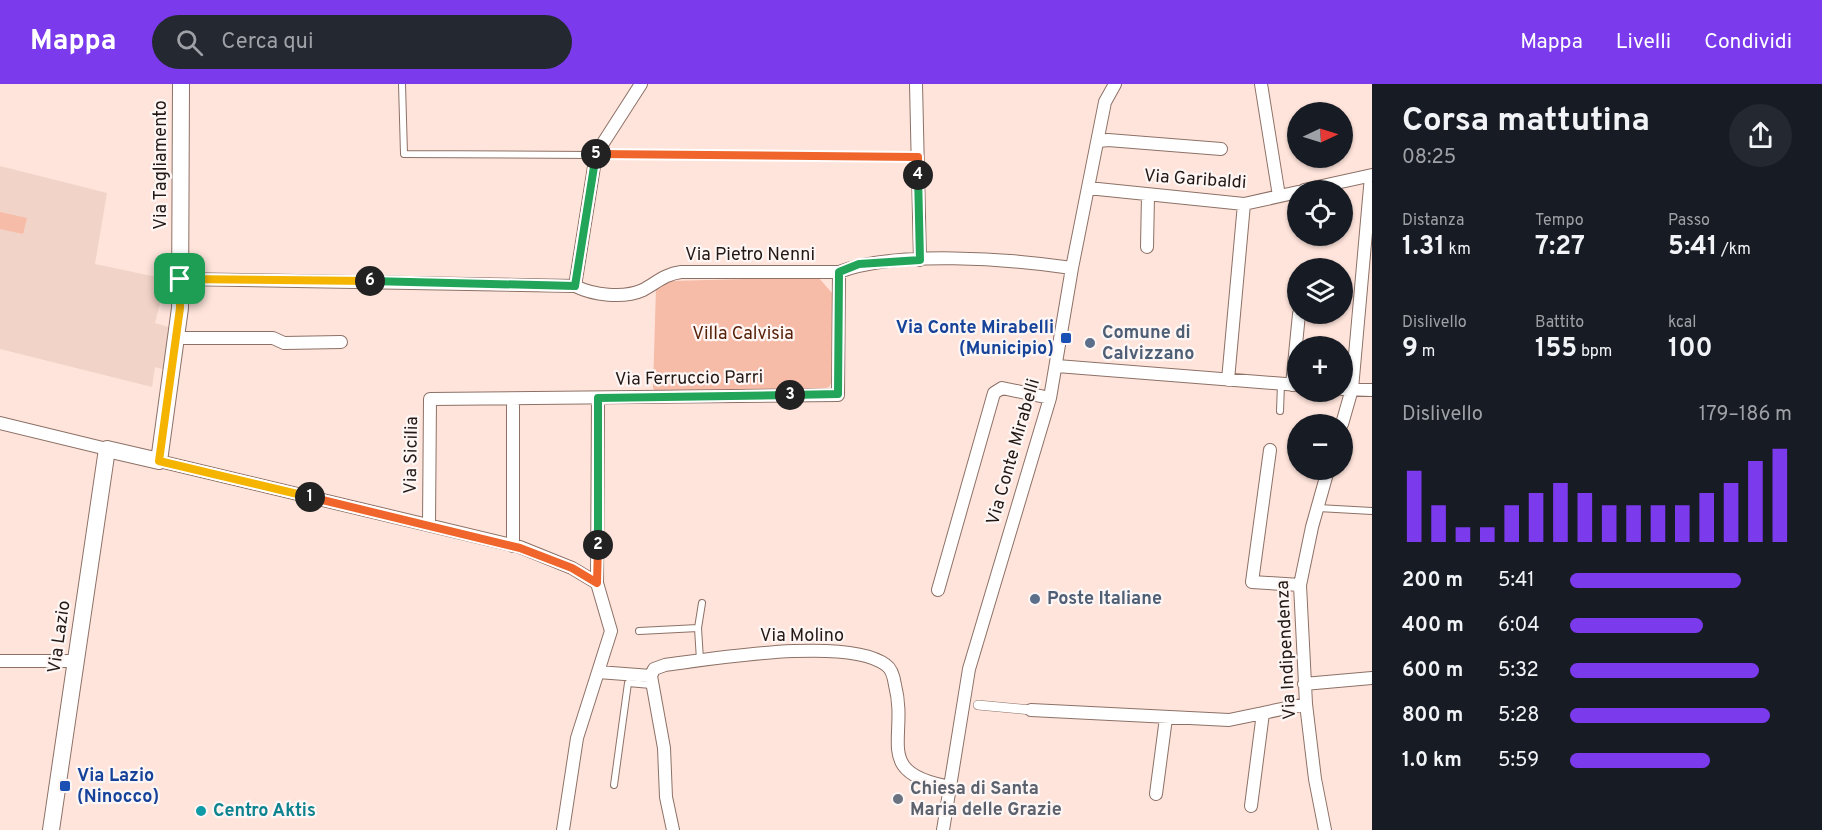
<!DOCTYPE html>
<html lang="it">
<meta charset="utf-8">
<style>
:root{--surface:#171b24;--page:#242831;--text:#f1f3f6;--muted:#9ea1a6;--accent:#7c3aed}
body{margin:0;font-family:Overpass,sans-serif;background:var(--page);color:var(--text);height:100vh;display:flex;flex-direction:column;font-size:22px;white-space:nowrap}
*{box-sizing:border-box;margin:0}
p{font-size:20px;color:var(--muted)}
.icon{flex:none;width:33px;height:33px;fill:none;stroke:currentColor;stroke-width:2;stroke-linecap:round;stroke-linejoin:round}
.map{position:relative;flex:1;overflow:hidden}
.panel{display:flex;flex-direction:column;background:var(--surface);width:450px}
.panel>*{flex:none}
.needle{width:39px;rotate:86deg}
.buttons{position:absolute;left:1287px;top:18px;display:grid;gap:12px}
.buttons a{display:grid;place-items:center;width:66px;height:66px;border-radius:50%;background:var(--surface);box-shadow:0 2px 4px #0004;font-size:30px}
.pin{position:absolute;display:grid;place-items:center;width:51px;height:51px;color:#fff;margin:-26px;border-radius:12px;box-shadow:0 3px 9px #0006}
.km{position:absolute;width:30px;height:30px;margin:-15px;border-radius:50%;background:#222;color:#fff;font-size:16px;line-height:30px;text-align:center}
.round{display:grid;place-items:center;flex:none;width:63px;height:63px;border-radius:32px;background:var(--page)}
.summary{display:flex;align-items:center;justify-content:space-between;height:102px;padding:0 30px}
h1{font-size:33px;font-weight:700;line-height:45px}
.figures{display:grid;grid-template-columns:repeat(3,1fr);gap:9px;height:102px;padding:6px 30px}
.figures div{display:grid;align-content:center}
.figures b{font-size:26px;font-weight:700}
.figures small{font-size:16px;font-weight:400}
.figures p{font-size:16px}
.chart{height:168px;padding:12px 30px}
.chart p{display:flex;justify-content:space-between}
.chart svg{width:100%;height:108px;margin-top:6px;stroke:var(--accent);stroke-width:6}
ul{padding:0 30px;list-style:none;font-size:20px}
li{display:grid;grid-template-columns:96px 72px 1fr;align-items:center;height:45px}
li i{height:15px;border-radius:8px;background:var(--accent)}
header{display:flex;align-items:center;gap:36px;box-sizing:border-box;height:84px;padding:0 30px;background:var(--accent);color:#fff}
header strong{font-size:28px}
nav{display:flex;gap:33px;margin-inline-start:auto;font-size:21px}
.search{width:420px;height:54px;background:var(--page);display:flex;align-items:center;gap:15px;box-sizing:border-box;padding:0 21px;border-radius:33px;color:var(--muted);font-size:22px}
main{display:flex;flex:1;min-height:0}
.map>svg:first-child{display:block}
</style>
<header>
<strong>Mappa</strong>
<div class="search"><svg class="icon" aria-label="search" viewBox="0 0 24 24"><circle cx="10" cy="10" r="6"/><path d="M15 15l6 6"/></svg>Cerca qui</div>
<nav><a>Mappa</a><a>Livelli</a><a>Condividi</a></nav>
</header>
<main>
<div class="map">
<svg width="1372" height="746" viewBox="0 0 1372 746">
<rect width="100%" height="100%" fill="#fee4db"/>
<!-- built -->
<path fill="#f2d3c8" d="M0,82l107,27 -12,71 71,15 -11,44 13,4 -2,43 -11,-3 -3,20 -152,-38z"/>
<!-- green -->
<path fill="#f6bca8" d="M0,128l27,6 -4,16 -23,-5z
M785,194h34l13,15v88l-3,6 -6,2 -168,2 -2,-3 3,-100 14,-7z"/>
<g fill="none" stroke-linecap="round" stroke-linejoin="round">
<!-- service casing -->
<g stroke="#8d7167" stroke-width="8">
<path id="service" d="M402,0l2,70 513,3
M1280,327l1,-27
M1318,424l54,3
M698,544l4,-25
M639,547l59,-3 2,32
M614,701l14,-102 23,2"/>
</g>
<!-- pedestrian casing -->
<g stroke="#8d7167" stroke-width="10">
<path id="pedestrian" d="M978,621l53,5"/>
</g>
<!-- minor casing -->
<g stroke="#8d7167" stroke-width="14">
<path id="minor" d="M916,0l4,176
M1261,0l18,112
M1099,57l9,-1 113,9
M1088,104l156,16 54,-12
M1304,106l68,-15
M1147,163l1,-52
M180,195l395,7c18,9 48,13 68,4 13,-7 22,-16 38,-18h158c57,-22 172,-13 233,-4
M575,202l21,-132 45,-70
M176,254h97l11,5 57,-1
M1057,282l241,19
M1228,296l16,-176
M1292,301l7,-71
M1342,305l30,1
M0,339l107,26
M1342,340l10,-35 19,-213
M1270,366l-18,132 48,3
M159,377l361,86 52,21 25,15 14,48 -34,107 -14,92
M429,441l1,-126 408,-4 1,-123
M513,462v-140
M597,499l1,-185
M938,506l56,-197 8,-5 48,10
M0,577h76
M598,588l53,4
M651,592l3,-7 11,-4c47,-6 183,-29 221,0 6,4 8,13 9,20 14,54 -24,88 56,102
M651,592l13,72 2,49 7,33
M1304,600l68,-6
M1031,626l198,10 77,-16
M1156,710l10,-76
M1251,722l12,-93
M943,746l26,-161 81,-271 22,-130 33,-166 10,-18
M1325,746l-10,-51 -9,-75 -6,-119 12,-58 16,-57"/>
</g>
<!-- secondary casing -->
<g stroke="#8d7167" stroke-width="18">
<path id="secondary" d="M51,746l56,-381 52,12 21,-153 1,-224"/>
</g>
<!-- service -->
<use href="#service" stroke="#fff" stroke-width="6"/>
<!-- pedestrian -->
<use href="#pedestrian" stroke="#fff" stroke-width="9"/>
<!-- minor -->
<use href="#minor" stroke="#fff" stroke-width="12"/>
<!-- secondary -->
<use href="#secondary" stroke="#fff" stroke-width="16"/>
</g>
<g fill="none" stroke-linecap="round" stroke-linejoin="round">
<!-- split-1 casing -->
<g stroke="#fff" stroke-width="12">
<path id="split-1" d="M180,195v29l-21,153 151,36"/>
</g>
<!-- split-2 casing -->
<g stroke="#fff" stroke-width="12">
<path id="split-2" d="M310,413l210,51 52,20 25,15 1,-38"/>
</g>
<!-- split-3 casing -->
<g stroke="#fff" stroke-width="12">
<path id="split-3" d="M598,461v-147l192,-3"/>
</g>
<!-- split-4 casing -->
<g stroke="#fff" stroke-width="12">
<path id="split-4" d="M790,311l48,-1 1,-122 20,-8 61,-4 -2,-85"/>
</g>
<!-- split-5 casing -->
<g stroke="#fff" stroke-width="12">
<path id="split-5" d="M596,70l322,3v18"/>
</g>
<!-- split-6 casing -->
<g stroke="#fff" stroke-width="12">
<path id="split-6" d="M370,197l205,5 21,-132"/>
</g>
<!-- split-7 casing -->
<g stroke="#fff" stroke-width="12">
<path id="split-7" d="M180,195l190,2"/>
</g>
<!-- split-1 -->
<use href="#split-1" stroke="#f5b400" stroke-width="8"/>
<!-- split-2 -->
<use href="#split-2" stroke="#f0652b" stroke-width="8"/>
<!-- split-3 -->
<use href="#split-3" stroke="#22a559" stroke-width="8"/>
<!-- split-4 -->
<use href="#split-4" stroke="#22a559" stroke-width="8"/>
<!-- split-5 -->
<use href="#split-5" stroke="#f0652b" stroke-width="8"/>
<!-- split-6 -->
<use href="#split-6" stroke="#22a559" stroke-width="8"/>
<!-- split-7 -->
<use href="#split-7" stroke="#f5b400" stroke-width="8"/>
</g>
<!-- markers -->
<g fill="#1a4fb4" stroke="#fdf6f4" stroke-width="2">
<rect x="1060" y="248" width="12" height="12" rx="3"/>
<rect x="59" y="696" width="12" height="12" rx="3"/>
</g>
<g fill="#5c6f8a" stroke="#fdf6f4" stroke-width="2">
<circle cx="1090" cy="259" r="6"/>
<circle cx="1035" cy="515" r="6"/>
</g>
<circle fill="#6b7280" stroke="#fdf6f4" stroke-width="2" cx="898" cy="715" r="6"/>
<circle fill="#0f9aa8" stroke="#fdf6f4" stroke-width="2" cx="201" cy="727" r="6"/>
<g text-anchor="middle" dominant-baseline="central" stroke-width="4.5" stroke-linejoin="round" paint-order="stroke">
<!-- street labels -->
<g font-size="18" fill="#231814" stroke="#fdf6f4">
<text transform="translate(161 81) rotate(-90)">Via Tagliamento</text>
<text transform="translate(1195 96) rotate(4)">Via Garibaldi</text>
<text x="750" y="171">Via Pietro Nenni</text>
<text transform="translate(689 295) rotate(-1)">Via Ferruccio Parri</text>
<text transform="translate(1014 368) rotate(-74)">Via Conte Mirabelli</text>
<text transform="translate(412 371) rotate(-89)">Via Sicilia</text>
<text x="802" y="552">Via Molino</text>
<text transform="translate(60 553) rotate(-82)">Via Lazio</text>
<text transform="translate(1287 566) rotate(-93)">Via Indipendenza</text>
</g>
<!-- transit labels -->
<g font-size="18" font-weight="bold" fill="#164399" stroke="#fdf6f4" text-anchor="end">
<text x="1054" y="244">Via Conte Mirabelli<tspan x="1054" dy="21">(Municipio)</tspan></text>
<text x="77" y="692" text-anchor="start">Via Lazio<tspan x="77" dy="21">(Ninocco)</tspan></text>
</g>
<!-- service labels -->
<g font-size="18" font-weight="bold" fill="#4e5e75" stroke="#fdf6f4" text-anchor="start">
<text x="1102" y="249">Comune di<tspan x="1102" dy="21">Calvizzano</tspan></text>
<text x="1047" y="515">Poste Italiane</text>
</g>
<!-- park labels -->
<g font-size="18" fill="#571e06" stroke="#fdf6f4">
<text x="743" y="250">Villa Calvisia</text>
</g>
<!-- worship labels -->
<g font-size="18" font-weight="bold" fill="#5b616d" stroke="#fdf6f4" text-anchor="start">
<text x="910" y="705">Chiesa di Santa<tspan x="910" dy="21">Maria delle Grazie</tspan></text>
</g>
<!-- culture labels -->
<g font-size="18" font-weight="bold" fill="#0d838f" stroke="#fdf6f4" text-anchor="start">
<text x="213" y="727">Centro Aktis</text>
</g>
</g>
</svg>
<div class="buttons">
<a><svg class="needle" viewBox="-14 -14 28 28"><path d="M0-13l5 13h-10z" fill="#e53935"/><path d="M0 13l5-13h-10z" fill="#9ea1a6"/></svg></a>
<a><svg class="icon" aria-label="locate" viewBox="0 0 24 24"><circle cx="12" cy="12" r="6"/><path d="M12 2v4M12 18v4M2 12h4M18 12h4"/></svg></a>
<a><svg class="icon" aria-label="layers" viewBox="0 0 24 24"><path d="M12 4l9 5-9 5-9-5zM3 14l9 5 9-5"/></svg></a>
<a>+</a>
<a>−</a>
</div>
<div class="pin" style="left:180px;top:195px;background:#1e9e55"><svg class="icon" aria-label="arrive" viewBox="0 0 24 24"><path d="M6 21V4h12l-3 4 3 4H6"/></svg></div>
<b class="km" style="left:310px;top:413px">1</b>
<b class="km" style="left:598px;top:461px">2</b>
<b class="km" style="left:790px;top:311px">3</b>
<b class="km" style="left:918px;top:91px">4</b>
<b class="km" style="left:596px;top:70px">5</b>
<b class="km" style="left:370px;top:197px">6</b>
</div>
<section class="panel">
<div class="summary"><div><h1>Corsa mattutina</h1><p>08:25</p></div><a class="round"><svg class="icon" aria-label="share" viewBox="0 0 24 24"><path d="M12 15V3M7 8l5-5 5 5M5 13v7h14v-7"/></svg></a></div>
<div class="figures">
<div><p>Distanza</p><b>1.31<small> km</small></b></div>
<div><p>Tempo</p><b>7:27</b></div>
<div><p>Passo</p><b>5:41<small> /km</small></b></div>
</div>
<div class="figures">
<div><p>Dislivello</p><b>9<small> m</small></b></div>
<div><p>Battito</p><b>155<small> bpm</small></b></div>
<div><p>kcal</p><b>100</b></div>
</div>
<div class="chart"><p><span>Dislivello</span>179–186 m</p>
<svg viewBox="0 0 160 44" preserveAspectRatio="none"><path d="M5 44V15M15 44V29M25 44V38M35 44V38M45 44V29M55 44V24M65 44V20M75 44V24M85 44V29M95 44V29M105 44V29M115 44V29M125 44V24M135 44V20M145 44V11M155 44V6"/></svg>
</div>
<ul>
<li><b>200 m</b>5:41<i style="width:77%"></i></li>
<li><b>400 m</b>6:04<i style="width:60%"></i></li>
<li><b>600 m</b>5:32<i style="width:85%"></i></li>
<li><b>800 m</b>5:28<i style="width:90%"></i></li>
<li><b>1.0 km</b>5:59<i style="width:63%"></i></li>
</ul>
</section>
</main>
